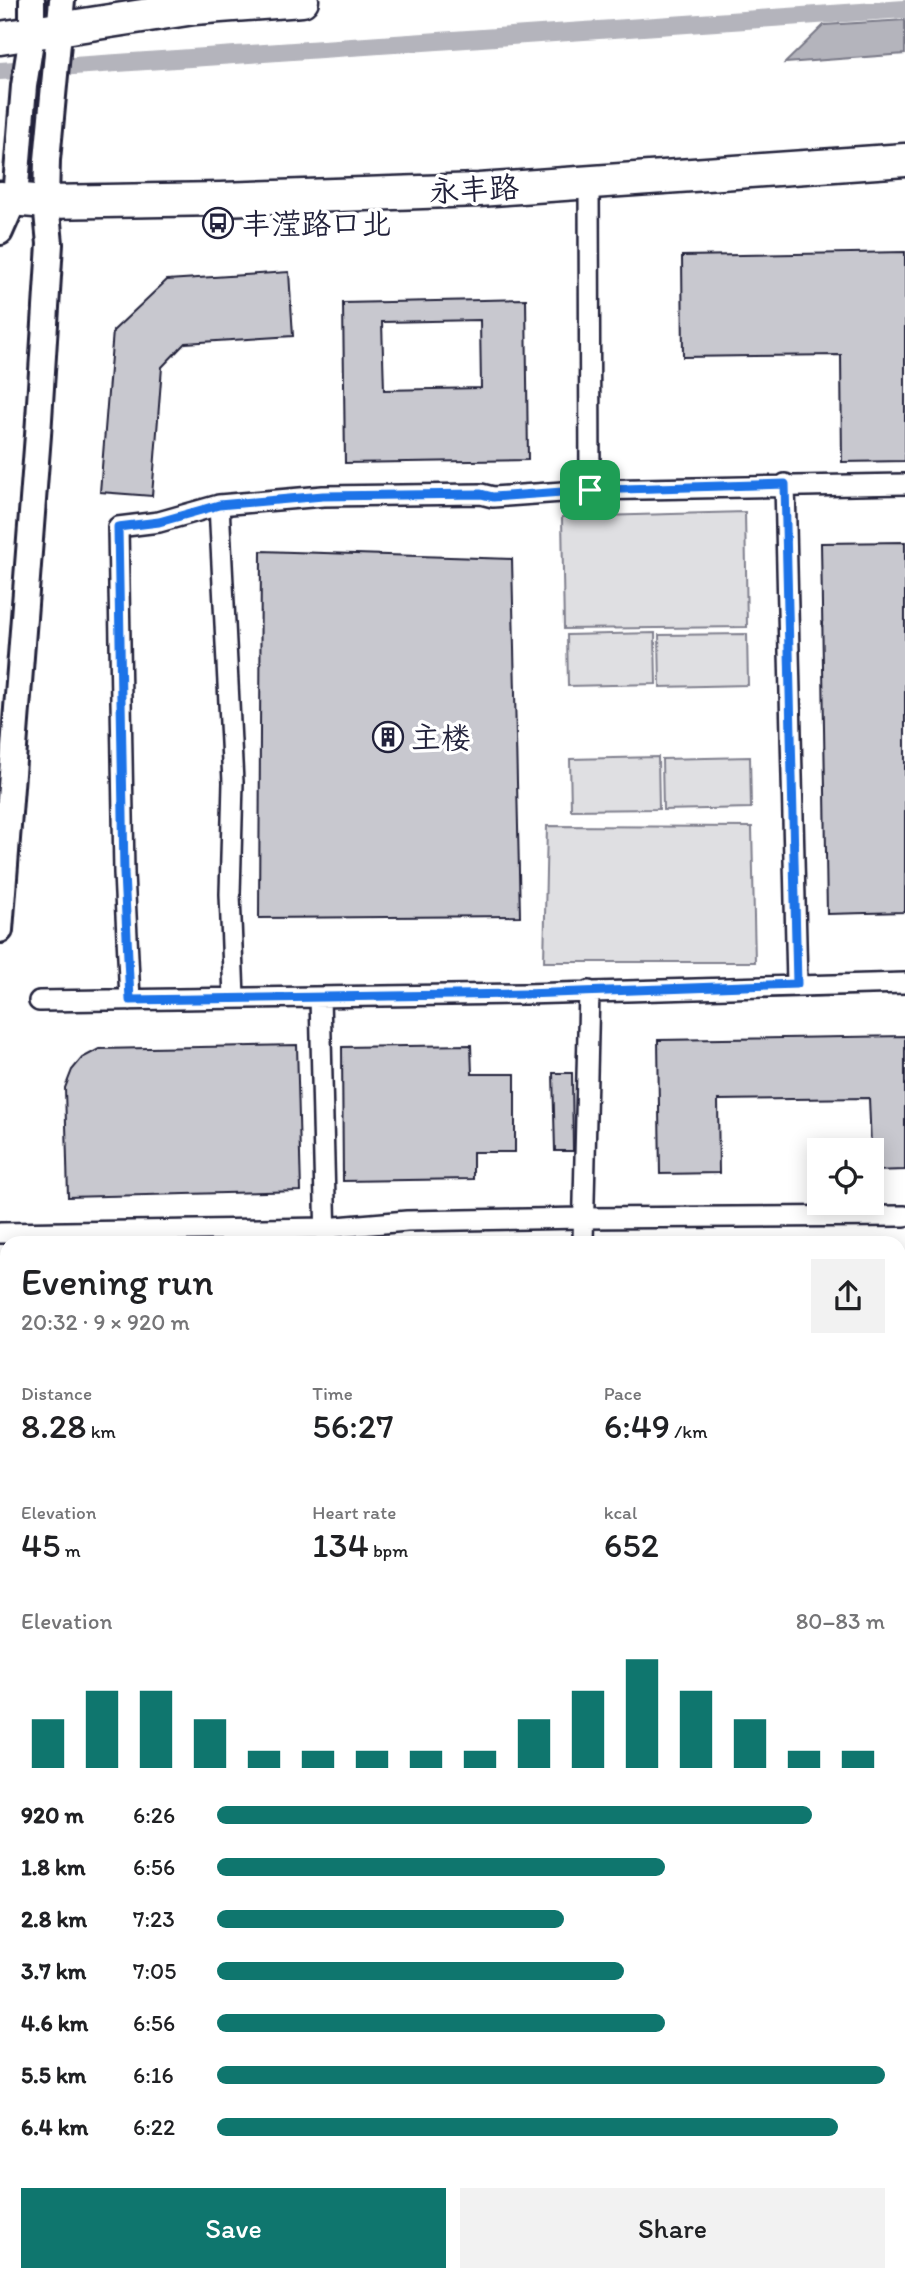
<!DOCTYPE html>
<meta charset="utf-8">
<style>
:root{--surface:#fff;--page:#f2f2f2;--text:#202124;--muted:#757577;--accent:#0f766e}
body{margin:0;font-family:Itim,"LXGW WenKai TC",sans-serif;background:var(--page);color:var(--text);height:100vh;display:flex;flex-direction:column;font-size:26px;white-space:nowrap}
*{box-sizing:border-box;margin:0}
p{font-size:23px;color:var(--muted)}
.icon{flex:none;width:38px;height:38px;fill:none;stroke:currentColor;stroke-width:2;stroke-linecap:round;stroke-linejoin:round}
.map{position:relative;flex:1;overflow:hidden}
.details{position:absolute;left:0px;top:1236px;width:906px;height:1046px;display:flex;flex-direction:column;background:var(--surface);border-radius:21px 21px 0 0;box-shadow:0 4px 18px #0003}
.details>*{flex:none}
.fabs{position:absolute;left:807px;top:1138px;display:grid;gap:14px}
.fabs a{display:grid;place-items:center;width:77px;height:77px;border-radius:0px;background:var(--surface);box-shadow:0 4px 18px #0003;font-size:35px}
.pin{position:absolute;display:grid;place-items:center;width:60px;height:60px;color:#fff;margin:-30px;border-radius:14px;box-shadow:0 4px 10px #0006}
.round{display:grid;place-items:center;flex:none;width:74px;height:74px;border-radius:0px;background:var(--page)}
.overview{display:flex;align-items:center;justify-content:space-between;height:119px;padding:0 21px}
h1{font-size:38px;font-weight:600;line-height:52px}
.stats{display:grid;grid-template-columns:repeat(3,1fr);gap:10px;height:119px;padding:7px 21px}
.stats div{display:grid;align-content:center}
.stats b{font-size:35px;font-weight:600}
.stats small{font-size:19px;font-weight:400}
.stats p{font-size:19px}
.chart{height:196px;padding:14px 21px}
.chart p{display:flex;justify-content:space-between}
.chart svg{width:100%;height:126px;margin-top:7px;stroke:var(--accent);stroke-width:6}
.button{display:flex;gap:14px;margin-top:auto;padding:14px 21px}
.button a{flex:1;height:80px;border-radius:0px;background:var(--accent);color:#fff;font-size:28px;font-weight:600;line-height:80px;text-align:center}
.button a+a{background:var(--page);color:var(--text)}
ul{padding:0 21px;list-style:none;font-size:23px}
li{display:grid;grid-template-columns:112px 84px 1fr;align-items:center;height:52px}
li i{height:18px;border-radius:9px;background:var(--accent)}
.map>svg:first-child{display:block}
</style>
<div class="map">
<svg width="905" height="2282" viewBox="0 0 905 2282">
<rect width="100%" height="100%" fill="#fff"/>
<filter id="ink" filterUnits="userSpaceOnUse"><feTurbulence type="fractalNoise" baseFrequency=".0143" numOctaves="2"/><feDisplacementMap in="SourceGraphic" scale="14" xChannelSelector="R" yChannelSelector="G"/><feConvolveMatrix kernelMatrix="1 2 1 2 8 2 1 2 1" color-interpolation-filters="sRGB"/></filter>
<g filter="url(#ink)">
<!-- green -->
<path fill="#dfdfe2" stroke="#80808e" stroke-width="2" d="M745,512l2,115 -183,2 -2,-112z
M655,633l1,51 -88,2 -1,-51z
M747,634l1,51 -88,2 -1,-52z
M658,757l1,52 -88,1 -1,-51z
M750,757l1,51 -88,2 -1,-51z
M547,826l205,1 3,135h-211z
M900,1420h5v127h-5z
M7,1435v120l-7,-8v-111z"/>
<!-- water -->
<path fill="#b4b4bc" stroke="#7a7a88" stroke-width="2" d="M905,20v34l-120,9 39,-38z"/>
<g fill="none" stroke-linecap="round" stroke-linejoin="round">
<!-- canal -->
<path stroke="#b4b4bc" stroke-width="18" d="M0,71l905,-62"/>
</g>
<!-- building -->
<path fill="#c8c8cf" stroke="#22223b" stroke-width="2" fill-rule="evenodd" d="M905,252v209l-63,1 -1,-107 -158,2 -1,-101z
M289,272l4,64 -108,7 -23,24 -10,129 -52,-4 13,-161 54,-51z
M526,299l2,161 -183,3 -2,-160zM480,320l1,68 -97,2 -2,-68z
M905,542v370l-78,2 -6,-371z
M261,551l251,8 8,357 -261,2z
M905,1036v134l-33,1 -3,-73 -151,2 1,73 -59,1 -2,-134z
M297,1045l4,146 -233,6 -3,-109 7,-18 10,-12 17,-9z
M471,1045l1,29h43v78h-42v27l-130,2 -1,-134z
M553,1073h19l1,78h-18z"/>
<g fill="none" stroke-linecap="round" stroke-linejoin="round">
<!-- minor casing -->
<g stroke="#22223b" stroke-width="24">
<path id="minor" d="M589,183l1,307
M785,484l12,500
M219,505l14,277 -3,112 4,104
M320,997l6,245
M130,1000l-6,-127 -6,-346 41,-5 60,-17 104,-9 158,-2 12,3 97,-7 315,-6
M39,1001l486,-7 380,-11
M0,1233l325,-5 82,-7 176,-3 322,-2
M583,1242l6,-251
M900,1922l5,5
M900,2066l5,-3
M444,2275v7"/>
</g>
<!-- tertiary casing -->
<g stroke="#22223b" stroke-width="30">
<path id="tertiary" d="M0,232l15,-34 9,-112 8,-51v-35
M0,930l38,-495 12,-191 -4,-42 1,-42 15,-160
M900,1561l5,-1
M0,1590h7
M900,1596h5
M0,1617h7"/>
</g>
<!-- primary casing -->
<g stroke="#22223b" stroke-width="37">
<path id="primary" d="M0,38l194,-30 108,-8
M0,198l46,4 175,-3 258,-9 426,-30"/>
</g>
<!-- minor -->
<use href="#minor" stroke="#fff" stroke-width="19"/>
<!-- tertiary -->
<use href="#tertiary" stroke="#fff" stroke-width="24"/>
<!-- primary -->
<use href="#primary" stroke="#fff" stroke-width="32"/>
</g>
</g>
<g fill="none" stroke-linecap="round" stroke-linejoin="round" filter="url(#ink)">
<!-- route casing -->
<g stroke="#fff" stroke-width="14">
<path id="route" d="M785,484l12,500 -272,10 -395,6 -6,-127 -6,-346 41,-5 60,-17 104,-9 158,-2 12,3 97,-7z"/>
</g>
<!-- route -->
<use href="#route" stroke="#1a73e8" stroke-width="9"/>
</g>
<!-- icons -->
<defs>
<g id="bus-ring" transform="scale(1.575)"><circle r="9.5" fill="#fff" stroke="#22223b" stroke-width="1.5"/><path d="M-5-6H5V4H4V6H2V4H-2V6H-4V4H-5ZM-3.5-4V0h7V-4ZM-3.5 1.2v1.5H-2V1.2ZM2 1.2v1.5H3.5V1.2Z" fill="#22223b"/></g>
<g id="building-ring" transform="scale(1.575)"><circle r="9.5" fill="#fff" stroke="#22223b" stroke-width="1.5"/><path d="M-4-6H4V6H1V3H-1V6H-4ZM-2.5-4.3h1.7v1.8h-1.7ZM.8-4.3h1.7v1.8H.8ZM-2.5-1h1.7V.8h-1.7ZM.8-1h1.7V.8H.8Z" fill="#22223b"/></g>
</defs>
<g fill-rule="evenodd">
<use href="#bus-ring" x="218" y="223"/>
<use href="#building-ring" x="388" y="737"/>
</g>
<g text-anchor="middle" dominant-baseline="central" stroke-width="7" stroke-linejoin="round" paint-order="stroke">
<!-- street labels -->
<g font-size="30" fill="#22223b" stroke="#fff">
<text transform="translate(474 189) rotate(-3)">永丰路</text>
</g>
<!-- poi labels -->
<g font-size="30" fill="#22223b" stroke="#fff" text-anchor="start">
<text x="241" y="223">丰滢路口北</text>
<text x="411" y="737">主楼</text>
</g>
</g>
</svg>
<div class="fabs">
<a><svg class="icon" aria-label="locate" viewBox="0 0 24 24"><circle cx="12" cy="12" r="6"/><path d="M12 2v4M12 18v4M2 12h4M18 12h4"/></svg></a>
</div>
<div class="pin" style="left:590px;top:490px;background:#1e9e55"><svg class="icon" aria-label="arrive" viewBox="0 0 24 24"><path d="M6 21V4h12l-3 4 3 4H6"/></svg></div>
<section class="details">
<div class="overview"><div><h1>Evening run</h1><p>20:32 · 9 × 920 m</p></div><a class="round"><svg class="icon" aria-label="share" viewBox="0 0 24 24"><path d="M12 15V3M7 8l5-5 5 5M5 13v7h14v-7"/></svg></a></div>
<div class="stats">
<div><p>Distance</p><b>8.28<small> km</small></b></div>
<div><p>Time</p><b>56:27</b></div>
<div><p>Pace</p><b>6:49<small> /km</small></b></div>
</div>
<div class="stats">
<div><p>Elevation</p><b>45<small> m</small></b></div>
<div><p>Heart rate</p><b>134<small> bpm</small></b></div>
<div><p>kcal</p><b>652</b></div>
</div>
<div class="chart"><p><span>Elevation</span>80–83 m</p>
<svg viewBox="0 0 160 44" preserveAspectRatio="none"><path d="M5 44V27M15 44V17M25 44V17M35 44V27M45 44V38M55 44V38M65 44V38M75 44V38M85 44V38M95 44V27M105 44V17M115 44V6M125 44V17M135 44V27M145 44V38M155 44V38"/></svg>
</div>
<ul>
<li><b>920 m</b>6:26<i style="width:89%"></i></li>
<li><b>1.8 km</b>6:56<i style="width:67%"></i></li>
<li><b>2.8 km</b>7:23<i style="width:52%"></i></li>
<li><b>3.7 km</b>7:05<i style="width:61%"></i></li>
<li><b>4.6 km</b>6:56<i style="width:67%"></i></li>
<li><b>5.5 km</b>6:16<i style="width:100%"></i></li>
<li><b>6.4 km</b>6:22<i style="width:93%"></i></li>
</ul>
<div class="button"><a>Save</a><a>Share</a></div>
</section>
</div>
